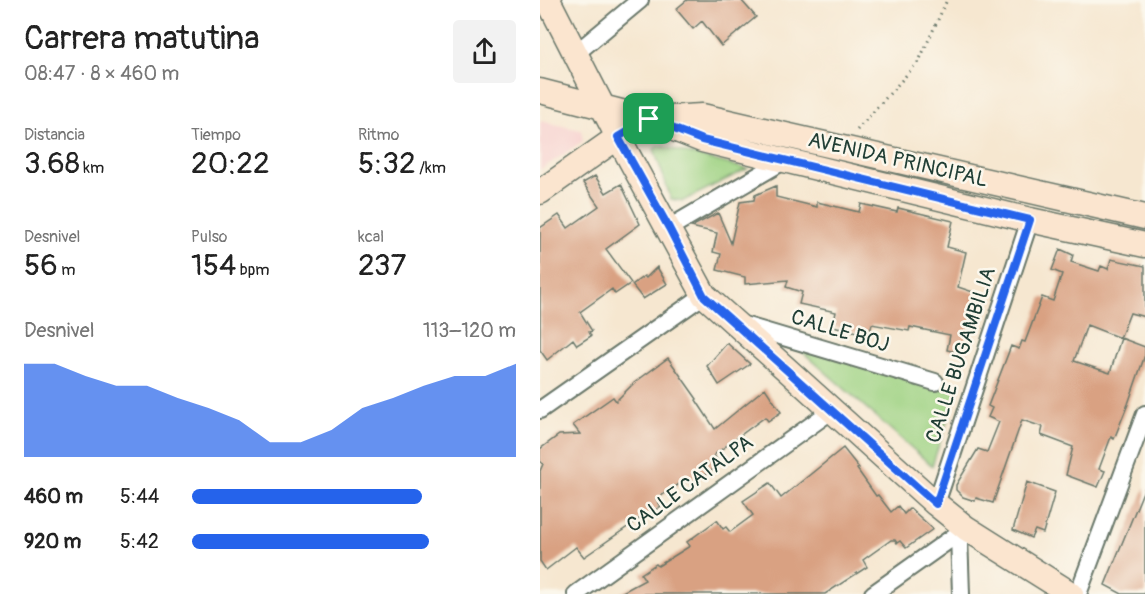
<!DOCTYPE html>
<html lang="es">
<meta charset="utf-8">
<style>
:root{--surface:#fff;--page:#f2f2f2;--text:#222;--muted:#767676;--accent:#2563eb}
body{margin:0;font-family:Pangolin,sans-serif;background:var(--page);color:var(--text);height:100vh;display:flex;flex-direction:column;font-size:22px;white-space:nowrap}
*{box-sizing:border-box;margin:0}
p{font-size:20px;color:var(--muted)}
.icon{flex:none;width:33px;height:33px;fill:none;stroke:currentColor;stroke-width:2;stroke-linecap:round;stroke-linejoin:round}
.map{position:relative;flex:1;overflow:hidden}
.drawer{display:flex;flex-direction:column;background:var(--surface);width:540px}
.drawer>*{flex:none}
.pin{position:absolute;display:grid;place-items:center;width:51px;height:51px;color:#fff;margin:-26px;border-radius:12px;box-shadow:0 3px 9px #0006}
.round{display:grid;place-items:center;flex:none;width:63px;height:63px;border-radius:6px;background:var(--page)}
.summary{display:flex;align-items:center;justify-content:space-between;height:102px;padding:0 24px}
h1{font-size:33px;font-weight:600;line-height:45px}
.figures{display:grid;grid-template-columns:repeat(3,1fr);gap:9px;height:102px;padding:6px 24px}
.figures div{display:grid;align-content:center}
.figures b{font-size:30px;font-weight:600}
.figures small{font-size:16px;font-weight:400}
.figures p{font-size:16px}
.chart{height:168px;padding:12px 24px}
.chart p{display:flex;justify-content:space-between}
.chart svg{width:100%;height:108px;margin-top:6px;fill:var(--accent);opacity:.7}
ul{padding:0 24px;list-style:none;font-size:20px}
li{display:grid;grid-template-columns:96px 72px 1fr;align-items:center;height:45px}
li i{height:15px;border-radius:8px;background:var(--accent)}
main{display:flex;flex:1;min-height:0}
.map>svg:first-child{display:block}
</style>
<main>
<section class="drawer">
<div class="summary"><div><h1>Carrera matutina</h1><p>08:47 · 8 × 460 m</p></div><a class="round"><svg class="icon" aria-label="share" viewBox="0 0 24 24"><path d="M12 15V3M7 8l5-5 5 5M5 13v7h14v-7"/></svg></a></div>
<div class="figures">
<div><p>Distancia</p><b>3.68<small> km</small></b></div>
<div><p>Tiempo</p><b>20:22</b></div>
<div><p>Ritmo</p><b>5:32<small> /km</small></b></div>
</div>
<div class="figures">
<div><p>Desnivel</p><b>56<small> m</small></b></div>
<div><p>Pulso</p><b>154<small> bpm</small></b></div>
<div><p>kcal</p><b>237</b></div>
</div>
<div class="chart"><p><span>Desnivel</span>113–120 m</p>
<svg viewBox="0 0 160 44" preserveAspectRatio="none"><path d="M0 44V6L10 6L20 11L30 15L40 15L50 20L60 24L70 29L80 38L90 38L100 33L110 24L120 20L130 15L140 11L150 11L160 6V44z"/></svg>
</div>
<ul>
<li><b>460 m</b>5:44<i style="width:71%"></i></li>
<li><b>920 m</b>5:42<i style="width:73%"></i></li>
</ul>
</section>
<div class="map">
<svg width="605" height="594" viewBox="0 0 605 594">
<rect width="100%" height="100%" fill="#fbf7ec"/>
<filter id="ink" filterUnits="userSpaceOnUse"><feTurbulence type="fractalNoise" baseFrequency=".0167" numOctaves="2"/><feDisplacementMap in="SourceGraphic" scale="12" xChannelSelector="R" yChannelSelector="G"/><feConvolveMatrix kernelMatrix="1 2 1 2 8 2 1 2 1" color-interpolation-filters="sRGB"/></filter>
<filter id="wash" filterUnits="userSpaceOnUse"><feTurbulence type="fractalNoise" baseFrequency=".008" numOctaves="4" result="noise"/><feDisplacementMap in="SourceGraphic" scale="24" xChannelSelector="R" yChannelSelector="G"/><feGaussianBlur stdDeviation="1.35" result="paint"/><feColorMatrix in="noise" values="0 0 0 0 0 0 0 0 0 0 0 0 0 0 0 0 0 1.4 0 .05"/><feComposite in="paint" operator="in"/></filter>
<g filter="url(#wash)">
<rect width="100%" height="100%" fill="#f6e7d0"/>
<!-- built -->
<path fill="#f7d0ce" d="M0,121l41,9 2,11 -43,29z"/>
<!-- green -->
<path fill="#9ed282" stroke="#5e885b" stroke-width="1.5" d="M120,146l87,23 -64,32 -12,-2 -17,-50z
M257,347l160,44 -25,75z"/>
<g id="blocks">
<!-- building -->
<path fill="#d9a182" d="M147,0h54l15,17 -35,29 -19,-25 -9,8 -17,-20z
M55,176l11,17 15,-9 19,40 -34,25 25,34 -16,11 -3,-5 -32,23 12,19 -3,1 2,4 -14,9 -4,-6 -26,21 -7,-10v-122l19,-13 9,13 31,-22 -16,-23z
M236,186v11l41,10v-5l42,10 2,-8 36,8 1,-4 55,13 -6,26 19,5 -8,35 24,8 -5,18h-3l-8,41 -19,-4 3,-15 -40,-8 -1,4 -37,-7 -3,11 -36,-9 3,-14 -37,-8 3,-12 -16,-5 2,-7 -43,4v-7l-28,-7 4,-16 -8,-2 4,-19 -26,-6 27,-14 13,30 9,-41 14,-2 1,-5z
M520,249l13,6 -2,7 28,9 2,-5 7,3 3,-10 34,7v51l-15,-4 -10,25 -33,-13 -13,36 36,12 11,-35 24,9v8l-17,49 -14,35 -3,-2 -12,32 6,2 -7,16 -32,-12 7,-28 -32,-12 2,-8 -21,-7 -29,83 -17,-5 -1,3 -12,-4 -7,-7v-5l22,-36 9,3 12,-30 -11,-5 4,-9 -4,-2 23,-60 8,3 3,-8 3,1 17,-45 11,4 9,-27 -10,-4z
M117,267l10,17 -24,15 -11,-14 12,-9 2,2z
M187,343l23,21 -31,21 -12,-19z
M128,358l29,41 -1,1 19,29 50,-41 16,24 -13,9 -3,-4 -51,38 4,7 -6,3 2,4 -23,15 -4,-5 -31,20 5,7 -15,10 -1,-1 -61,42 -8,-10 -30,23 -6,-9v-90l3,-7 -3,-3v-12l19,-14 21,-1 -7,-9 40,-28 3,4 18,-18z
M303,448l16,20 -2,1 19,27 2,-1 13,17 7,-6 6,8 6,-6 23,21 -27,19 -6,-7 -3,2 -2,-3h-4l-28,20 4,7 -42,27h-206l26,-14 -4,-6 15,-10 2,2 32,-20 -3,-4 30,-22 6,9 3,-2 4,5 23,-17 -10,-14 27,-18 11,15z
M487,482l28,10 -12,41 -8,-3 -4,8 -18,-8z
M605,487v107h-23l-17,-9z"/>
</g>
</g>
<g filter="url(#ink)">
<use href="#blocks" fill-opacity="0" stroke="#6a786b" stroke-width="1.5"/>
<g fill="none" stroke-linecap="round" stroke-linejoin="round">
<!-- street casing -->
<g stroke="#6a786b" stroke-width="20">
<path id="street" d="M35,54l65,-54
M129,228l116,-68
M200,324l195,58
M0,410l164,-115
M396,504l94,-284
M419,534l2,60
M36,594l255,-183
M333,594l93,-66
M538,594l67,-180"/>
</g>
<!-- secondary casing -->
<g stroke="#6a786b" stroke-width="27">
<path id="secondary" d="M8,0l70,137 86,158 232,209 30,24 105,66
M0,91l109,28 53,21 328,80 115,25
M0,192l78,-55 31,-18 53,-3 443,101"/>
</g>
<!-- path -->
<path stroke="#6a786b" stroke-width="3" stroke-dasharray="1.5 4.5" stroke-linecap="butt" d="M317,130l62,-69 28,-61"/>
<!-- street -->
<use href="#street" stroke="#fff" stroke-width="16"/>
<!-- secondary -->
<use href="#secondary" stroke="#fbe5cf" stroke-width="24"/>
</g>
</g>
<g fill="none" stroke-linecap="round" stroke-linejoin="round" filter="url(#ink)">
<!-- route casing -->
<g stroke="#fff" stroke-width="12">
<path id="route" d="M109,119l53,21 328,80 -94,284 -232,-208 -35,-68 -51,-91z"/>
</g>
<!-- route -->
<use href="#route" stroke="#2563eb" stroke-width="8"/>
</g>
<g text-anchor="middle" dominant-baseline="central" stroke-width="5" stroke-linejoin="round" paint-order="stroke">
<!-- street labels -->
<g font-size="21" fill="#1f3d34" stroke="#fbf7ec">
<text transform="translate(358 160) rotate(13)">AVENIDA PRINCIPAL</text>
<text transform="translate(300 331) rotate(17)">CALLE BOJ</text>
<text transform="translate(421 355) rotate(-72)">CALLE BUGAMBILIA</text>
<text transform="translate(150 484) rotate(-36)">CALLE CATALPA</text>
</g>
</g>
</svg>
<div class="pin" style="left:109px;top:119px;background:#1e9e55"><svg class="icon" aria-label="arrive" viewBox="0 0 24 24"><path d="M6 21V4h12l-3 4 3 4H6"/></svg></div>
</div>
</main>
